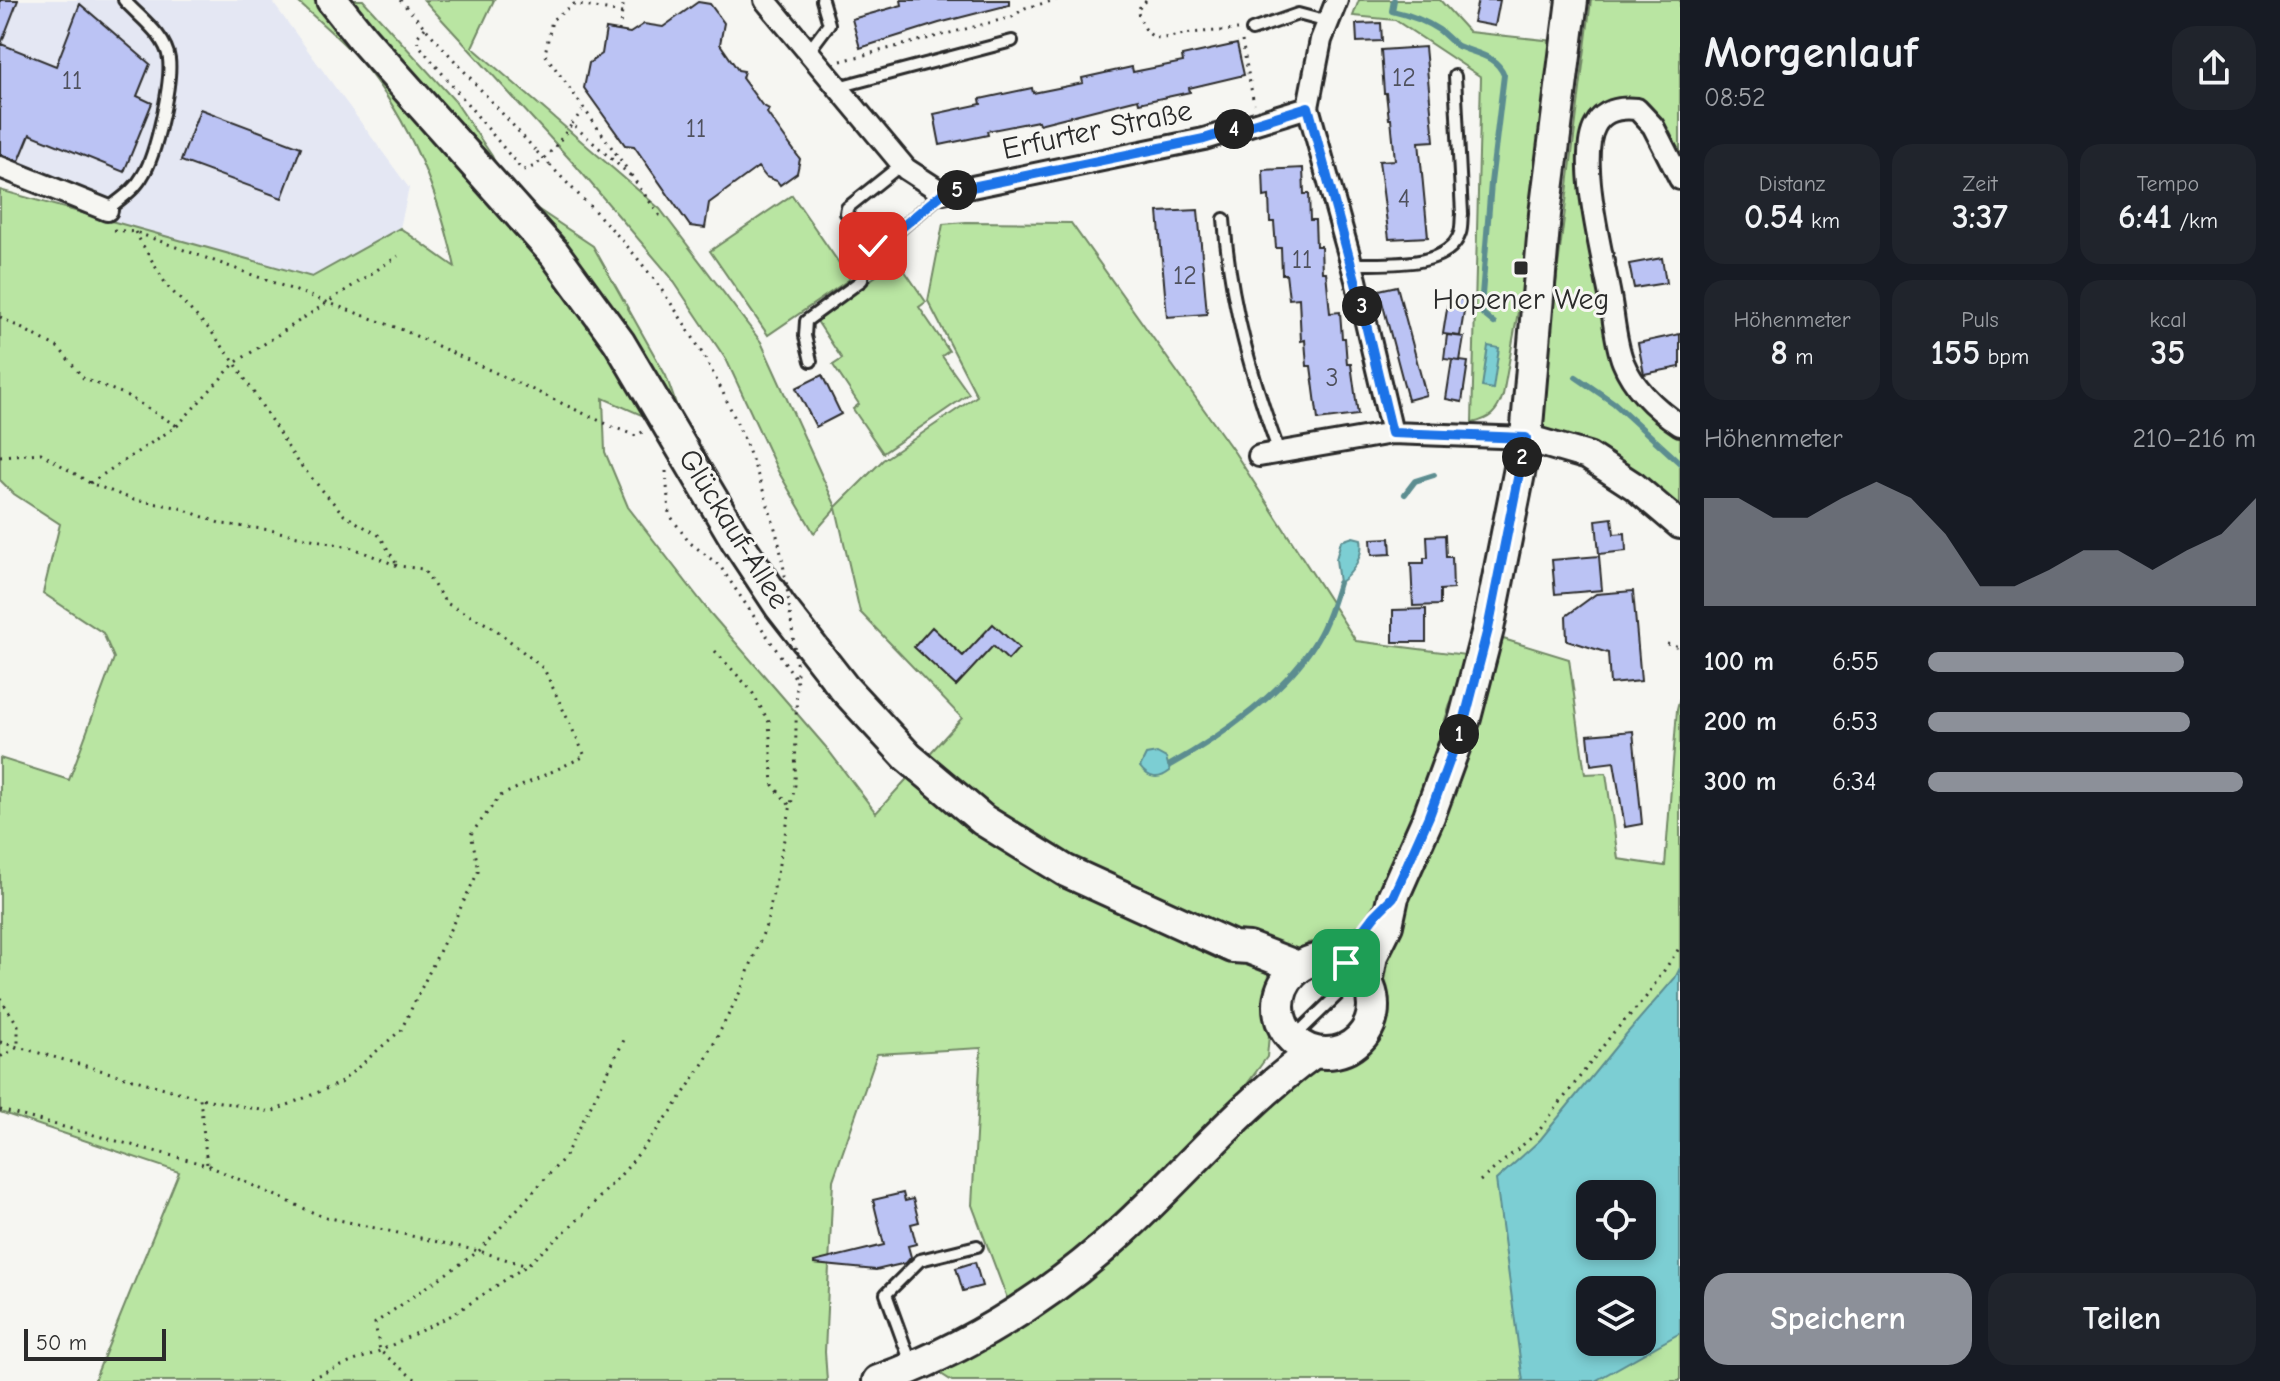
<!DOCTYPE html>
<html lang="de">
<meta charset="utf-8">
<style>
:root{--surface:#171b24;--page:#20242c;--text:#f1f3f6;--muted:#9ea1a6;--accent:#8c9099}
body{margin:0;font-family:"Comic Neue",sans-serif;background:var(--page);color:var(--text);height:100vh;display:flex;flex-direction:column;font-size:30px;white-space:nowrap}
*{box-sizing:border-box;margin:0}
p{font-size:26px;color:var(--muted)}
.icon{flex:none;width:44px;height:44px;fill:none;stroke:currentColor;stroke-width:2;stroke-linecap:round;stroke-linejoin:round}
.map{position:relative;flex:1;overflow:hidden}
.panel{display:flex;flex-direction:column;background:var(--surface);width:600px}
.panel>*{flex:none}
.fabs{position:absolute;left:1576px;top:1180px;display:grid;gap:16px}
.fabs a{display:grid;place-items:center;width:80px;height:80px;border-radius:16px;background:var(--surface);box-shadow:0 4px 12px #0003;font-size:40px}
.scale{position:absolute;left:24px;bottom:20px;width:142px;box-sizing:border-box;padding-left:8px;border:4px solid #2b2b2b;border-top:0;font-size:22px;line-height:28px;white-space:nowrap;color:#2b2b2b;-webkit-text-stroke:6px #f6f6f2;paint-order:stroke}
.pin{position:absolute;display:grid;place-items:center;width:68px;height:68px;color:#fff;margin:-34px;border-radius:16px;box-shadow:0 4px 12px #0006}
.km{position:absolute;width:40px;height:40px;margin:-20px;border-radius:50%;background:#222;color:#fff;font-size:22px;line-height:40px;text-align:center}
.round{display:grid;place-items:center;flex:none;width:84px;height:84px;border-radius:24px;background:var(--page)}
.overview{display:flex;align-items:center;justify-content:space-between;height:136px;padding:0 24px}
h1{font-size:44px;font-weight:800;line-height:60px}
.metrics{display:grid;grid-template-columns:repeat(3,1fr);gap:12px;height:136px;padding:8px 24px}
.metrics div{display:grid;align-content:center;border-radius:20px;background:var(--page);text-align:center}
.metrics b{font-size:34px;font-weight:800}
.metrics small{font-size:22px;font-weight:400}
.metrics p{font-size:22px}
.chart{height:224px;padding:16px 24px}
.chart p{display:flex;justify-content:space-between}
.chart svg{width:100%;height:144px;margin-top:8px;fill:var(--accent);opacity:.7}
.primary-button{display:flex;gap:16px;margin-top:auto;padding:16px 24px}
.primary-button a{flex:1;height:92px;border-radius:24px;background:var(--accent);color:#fff;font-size:32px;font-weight:800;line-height:92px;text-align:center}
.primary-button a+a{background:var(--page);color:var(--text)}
ul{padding:0 24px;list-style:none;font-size:26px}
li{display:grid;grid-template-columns:128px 96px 1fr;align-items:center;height:60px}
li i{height:20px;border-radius:10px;background:var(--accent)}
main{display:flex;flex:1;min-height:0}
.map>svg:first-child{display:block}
</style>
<main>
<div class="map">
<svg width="1680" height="1381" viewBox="0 0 1680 1381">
<rect width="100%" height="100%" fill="#f6f6f2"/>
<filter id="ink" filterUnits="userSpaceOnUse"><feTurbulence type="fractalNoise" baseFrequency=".0125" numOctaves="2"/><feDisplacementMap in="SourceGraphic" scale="16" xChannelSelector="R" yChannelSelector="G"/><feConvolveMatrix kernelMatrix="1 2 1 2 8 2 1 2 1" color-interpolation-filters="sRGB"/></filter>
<g filter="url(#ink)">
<!-- built -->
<path fill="#e4e7f3" d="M0,0h271l138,188 -9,40 -88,49 -202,-54 -110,-44z"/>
<!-- green -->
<path fill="#b9e5a2" stroke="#728866" stroke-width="2" fill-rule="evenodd" d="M296,0h67l92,101 37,55 14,32 87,58 73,130 21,59 -84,-37 2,54 23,55 83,107 114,132 51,67 86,-95 -102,-106 -24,-104 -22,25 -36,-62 -51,-110 -57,-85 -94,-110 -152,-166h70l-22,47 188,162 101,133 75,165 47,-47 94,-64 -49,-95 15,-77 23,-2 105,1 164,230 121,188 110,14 -41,127 -48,118 -17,24 -23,14 -29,5 -41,57 3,24 -3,33 -37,50 -46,51 -174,148 -38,-101 9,-157 -104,6 -44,126 -8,172 2,29h-733l85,-209 -179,-60v-354l69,22 45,-122 -11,-25 -60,-40 17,-69 -46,-30 -14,-14v-290l312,87 88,-49 55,39c-17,-76 -48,-154 -101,-213 -18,-19 -39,-36 -58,-54z
M1359,0h81l29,32 85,9 -29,232 -22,122c-6,18 -13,24 -31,28l9,-346 -86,-57 -42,-4z
M1591,0h89v173l-43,-67 -46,20 27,238 62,65v84l-36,-33 -42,-31 -64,-21z
M792,195l58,84 -82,56 -58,-84z
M898,261l28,41 -7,5 30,44 -7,5 27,38 -86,59 -30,-44 6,-5 -26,-39 9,-6 -27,-41z
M1500,638l69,21 16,115 21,-1 12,86 47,7 12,-156 3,-12v683h-728l-17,-11 97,-49 93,-77 177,-174c11,-5 18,-4 30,-6 26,-3 53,-24 55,-52 0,-12 -4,-25 -7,-37zM1590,1194h52v52h-52zM1590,1290h52v52h-52z"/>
<!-- water -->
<path fill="#7cced3" stroke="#5c8d90" stroke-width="2" fill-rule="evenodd" d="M1488,346l11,2 -6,41 -11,-2z
M1353,537l8,2c3,17 -8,34 -22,44l-3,-24 5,-18z
M1157,753l9,5 4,13c-11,9 -21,8 -30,-4l6,-12z
M1680,968v365l-85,48h-72l-27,-201 44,-40 82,-101 53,-61zM1642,1194v52h-52v-52zM1642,1290v52h-52v-52z"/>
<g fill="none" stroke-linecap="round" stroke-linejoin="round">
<!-- stream -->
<path stroke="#5c8d90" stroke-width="6" d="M1394,0l-2,11c18,4 32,9 47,19 6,4 12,12 19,16 18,8 38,9 46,29l-13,108 -10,125 2,6 11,9
M1576,377l38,26 66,60
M1405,494l10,-13 19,-6
M1170,765c52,-29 115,-73 146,-124 11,-18 17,-38 23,-58"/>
</g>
<!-- building -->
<path fill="#bbc3f4" stroke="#2b2b2b" stroke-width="2" d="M0,0h18l-17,44 55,22 24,-62 70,60 -13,32 15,7 -28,69 -94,-38 -11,27 -19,-7z
M901,0h108v5l-70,18 -79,25 -8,-29 50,-14z
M1478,0h22l-5,26 -22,-4z
M698,2l12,2 14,19 -4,21 18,26 6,1 -2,7 20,27 7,4 -2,4 33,46 -3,14 -17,12 -3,-4 -11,-4 -8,-10 -49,36 -4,25 -15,-2 -56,-80 -9,-1 -41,-57 5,-25 13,-9 4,-25 24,4 14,-9 19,3z
M1381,23l1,18 -25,1 -1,-18z
M1237,44l7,31 -55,13 1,4 -51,11 -1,-4 -99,25 -1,-3 -51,10 1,4 -48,10 -6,-31 47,-10 -1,-5 52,-11 1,5 50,-10 -1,-5 50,-11 1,5 50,-10 -1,-6z
M1425,47l9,94 -15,1 9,95 -39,2 -10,-78 16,-1 -4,-41h-2l-3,-26h-2l-3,-43z
M200,109l101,38 -19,51 -101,-37z
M1303,168l1,26h5l1,26h5l1,26h5l1,26h4l4,41 10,-1 2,26h3l2,26h4l7,51 -40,5 -7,-54h-4l-2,-26 -4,1 -2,-43 -10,1 -3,-25h-4l-1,-26h-5l-2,-26h-4l-1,-26 -5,1 -1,-27z
M1198,210l9,104 -40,3 -9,-105z
M1662,258l4,25 -32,5 -5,-24z
M1397,286l29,109 -18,5 -29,-110z
M1449,297l17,3 -6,36 -17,-2z
M1680,334v33l-36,7 -6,-31z
M1447,335l17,2 -4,24 -16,-2z
M1452,360l16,2 -6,40 -16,-3z
M822,375l19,39 -25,13 -20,-39z
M1612,518l2,16 11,-1 1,18 -27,3 -3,-34z
M1445,535l1,22h6l1,32 -13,1v15l-27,1 -2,-43h13v-5h4l-1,-22z
M1390,538l1,16 -19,1 -1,-16z
M1599,556l3,34 -47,4 -3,-34z
M1633,591l8,90 -31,3 -2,-31 -41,-13 -1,-24 30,-22z
M1426,609v33h-33v-32z
M993,624l26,24 -11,12 -15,-14 -37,40 -42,-39 18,-20 31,29z
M1633,731l9,93 -17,3 -11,-65 -23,3 -3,-30z
M903,1193l2,8 8,-2 6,23 -8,2 5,20 -8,2 3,11 -5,6 -30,7 -62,-6v-2l70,-17 -11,-45z
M975,1262l7,24 -19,5 -7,-23z"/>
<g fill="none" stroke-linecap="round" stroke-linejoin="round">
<!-- service casing -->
<g stroke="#2b2b2b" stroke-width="16">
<path id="service" d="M1252,30l46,-16 30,8
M808,52l21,-28 -7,-24
M838,87l174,-46
M107,210c13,-11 28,-20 36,-35 13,-20 29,-92 26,-116 -3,-24 -30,-42 -45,-59
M1224,219c6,83 27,156 55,233
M877,248l-4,-2 -27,-33 1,-5 55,-44
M1351,264c32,-1 97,6 109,-31 2,-6 1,-13 2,-19l-7,-138
M811,361l-6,-25 1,-15 56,-41 1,-14 11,-15 69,-58
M1292,1039l68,-66
M911,1363l-25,-69 34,-34 57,-14"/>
</g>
<!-- minor casing -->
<g stroke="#2b2b2b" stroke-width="26">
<path id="minor" d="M765,0l141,169 37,24 261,-54 104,-32
M1337,0l-16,40 -13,67 48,173 36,153
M0,167l107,43
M1680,179l-27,-53 -16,-17c-17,-2 -34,1 -42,17 -18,32 8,132 15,170 4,21 5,46 13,66 11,27 33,47 57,63
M1259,456l133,-23 134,5"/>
</g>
<!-- tertiary casing -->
<g stroke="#2b2b2b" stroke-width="32">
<path id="tertiary" d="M1526,438l62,18 46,30 46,39"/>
</g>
<!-- secondary casing -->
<g stroke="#2b2b2b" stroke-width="36">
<path id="secondary" d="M332,0l31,39 191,214 65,89 118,199 43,65 64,82 64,69 75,63 83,51 167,76 16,1 49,19
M1279 1006a47 47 0 1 1 94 0a47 47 0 1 1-94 0Z
M1367,983l5,-28 15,-30 6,-28 36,-81 36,-98 23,-89 38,-191 19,-224 27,-214
M878,1381c91,-33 173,-85 244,-150 64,-59 121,-128 192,-179"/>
</g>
<!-- path -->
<path stroke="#2b2b2b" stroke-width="3" stroke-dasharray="2 6" stroke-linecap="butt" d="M400,0l137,152
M1146,1l-9,9c13,39 23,27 55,23 15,-2 31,-2 46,-3
M622,13l-48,-9 -22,16 -7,34 82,115
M425,28l-8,9 1,7 104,126c21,-2 38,-31 50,-46l60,53
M619,31l5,-31
M1242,41l12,63
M841,61l171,-44 13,-9 31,-8
M572,124l10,-13
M550,165c29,31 61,61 88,94 67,83 113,180 141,284
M631,175l31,44
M114,230l21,2 268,98 208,96 25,10 8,-5
M135,232l32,54 43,44 25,33 61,97 48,55 36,21 17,29
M0,317l59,31 25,31 40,15 53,32
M0,456l41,-3 49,30 44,17 43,7 45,17 48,6 83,18 45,18 25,3 23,34 48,25 50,41 41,87 -85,40 -29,38 8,36 -78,160 -61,53 -69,29 -71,-14
M666,471l3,43 20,28 31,24 76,113
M90,483l87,-57 58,-63 163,-107
M1667,644l13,3
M715,651l36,39 18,32 4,63 18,22
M0,998l18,27v22l-18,10
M0,1042l200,56 7,67
M0,1110l207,55 114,51 158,35 45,14
M1480,1181l58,-49 75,-99 31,-33 36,-53
M303,1381l77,-30 74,-37 72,-48 57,-51 45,-48 46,-59 32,-49 35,-69 26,-67 28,-138 2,-116
M423,1381l-10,-3 -33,-27 -5,-28 104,-72 85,-93 60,-118"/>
<!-- service -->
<use href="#service" stroke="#f6f6f2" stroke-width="10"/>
<!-- minor -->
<use href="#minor" stroke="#f6f6f2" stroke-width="20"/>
<!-- tertiary -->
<use href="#tertiary" stroke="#f6f6f2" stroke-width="26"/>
<!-- secondary -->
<use href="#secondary" stroke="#f6f6f2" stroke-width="30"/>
<!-- path-bridge -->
<path stroke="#2b2b2b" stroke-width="3" stroke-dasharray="2 6" stroke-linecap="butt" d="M537,152l13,13
M779,543l7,37 11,89"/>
</g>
</g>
<g fill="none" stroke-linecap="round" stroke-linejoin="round" filter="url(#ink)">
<!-- route casing -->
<g stroke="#fff" stroke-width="16">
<path id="route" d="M873,246l4,2 66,-55 261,-54 104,-32 49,180 35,146 134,5 -38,191 -23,89 -36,98 -36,81 -19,19 -22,29 -23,14 17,4"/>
</g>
<!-- route -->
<use href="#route" stroke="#1a73e8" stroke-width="10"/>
</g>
<!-- markers -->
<rect fill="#2b2b2b" stroke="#f6f6f2" stroke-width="3" x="1513" y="260" width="16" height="16" rx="4"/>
<g text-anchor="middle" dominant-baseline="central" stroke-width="6" stroke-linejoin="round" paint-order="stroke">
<!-- number labels -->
<g font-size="26" fill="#4f515d">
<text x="1404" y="78">12</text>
<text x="72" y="81">11</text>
<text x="696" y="129">11</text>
<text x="1404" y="199">4</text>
<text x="1302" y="260">11</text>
<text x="1185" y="276">12</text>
<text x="1332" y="378">3</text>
</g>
<!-- street labels -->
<g font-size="30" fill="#2b2b2b" stroke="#f6f6f2">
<text transform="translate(1097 130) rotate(-12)">Erfurter Straße</text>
<text transform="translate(734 529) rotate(58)">Glückauf-Allee</text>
</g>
<!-- poi labels -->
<g font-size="30" fill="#2b2b2b" stroke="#f6f6f2">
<text x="1521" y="299">Hopener Weg</text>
</g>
</g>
</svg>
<div class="fabs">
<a><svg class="icon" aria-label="locate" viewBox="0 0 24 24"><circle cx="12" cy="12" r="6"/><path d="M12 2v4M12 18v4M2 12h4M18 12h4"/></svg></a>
<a><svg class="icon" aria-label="layers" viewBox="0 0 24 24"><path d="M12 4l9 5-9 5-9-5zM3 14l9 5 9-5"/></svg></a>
</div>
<div class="scale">50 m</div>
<div class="pin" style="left:1346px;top:963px;background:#1e9e55"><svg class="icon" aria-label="arrive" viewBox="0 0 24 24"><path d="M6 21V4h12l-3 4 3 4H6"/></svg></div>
<div class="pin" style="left:873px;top:246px;background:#d93025"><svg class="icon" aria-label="check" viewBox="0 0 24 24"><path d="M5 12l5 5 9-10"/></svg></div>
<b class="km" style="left:1459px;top:734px">1</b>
<b class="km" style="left:1522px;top:457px">2</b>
<b class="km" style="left:1362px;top:306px">3</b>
<b class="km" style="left:1234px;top:129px">4</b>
<b class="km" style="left:957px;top:190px">5</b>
</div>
<section class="panel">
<div class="overview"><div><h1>Morgenlauf</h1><p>08:52</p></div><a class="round"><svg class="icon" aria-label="share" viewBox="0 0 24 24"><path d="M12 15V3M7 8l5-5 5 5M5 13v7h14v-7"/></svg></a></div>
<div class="metrics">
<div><p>Distanz</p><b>0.54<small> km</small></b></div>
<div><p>Zeit</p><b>3:37</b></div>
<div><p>Tempo</p><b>6:41<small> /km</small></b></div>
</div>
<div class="metrics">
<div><p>Höhenmeter</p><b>8<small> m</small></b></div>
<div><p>Puls</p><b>155<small> bpm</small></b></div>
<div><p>kcal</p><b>35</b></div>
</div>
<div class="chart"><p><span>Höhenmeter</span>210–216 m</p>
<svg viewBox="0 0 160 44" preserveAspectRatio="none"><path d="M0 44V11L10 11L20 17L30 17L40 11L50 6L60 11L70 22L80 38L90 38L100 33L110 27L120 27L130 33L140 27L150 22L160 11V44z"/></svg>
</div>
<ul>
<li><b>100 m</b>6:55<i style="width:78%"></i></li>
<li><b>200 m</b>6:53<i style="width:80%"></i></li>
<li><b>300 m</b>6:34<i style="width:96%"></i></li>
</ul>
<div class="primary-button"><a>Speichern</a><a>Teilen</a></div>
</section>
</main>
